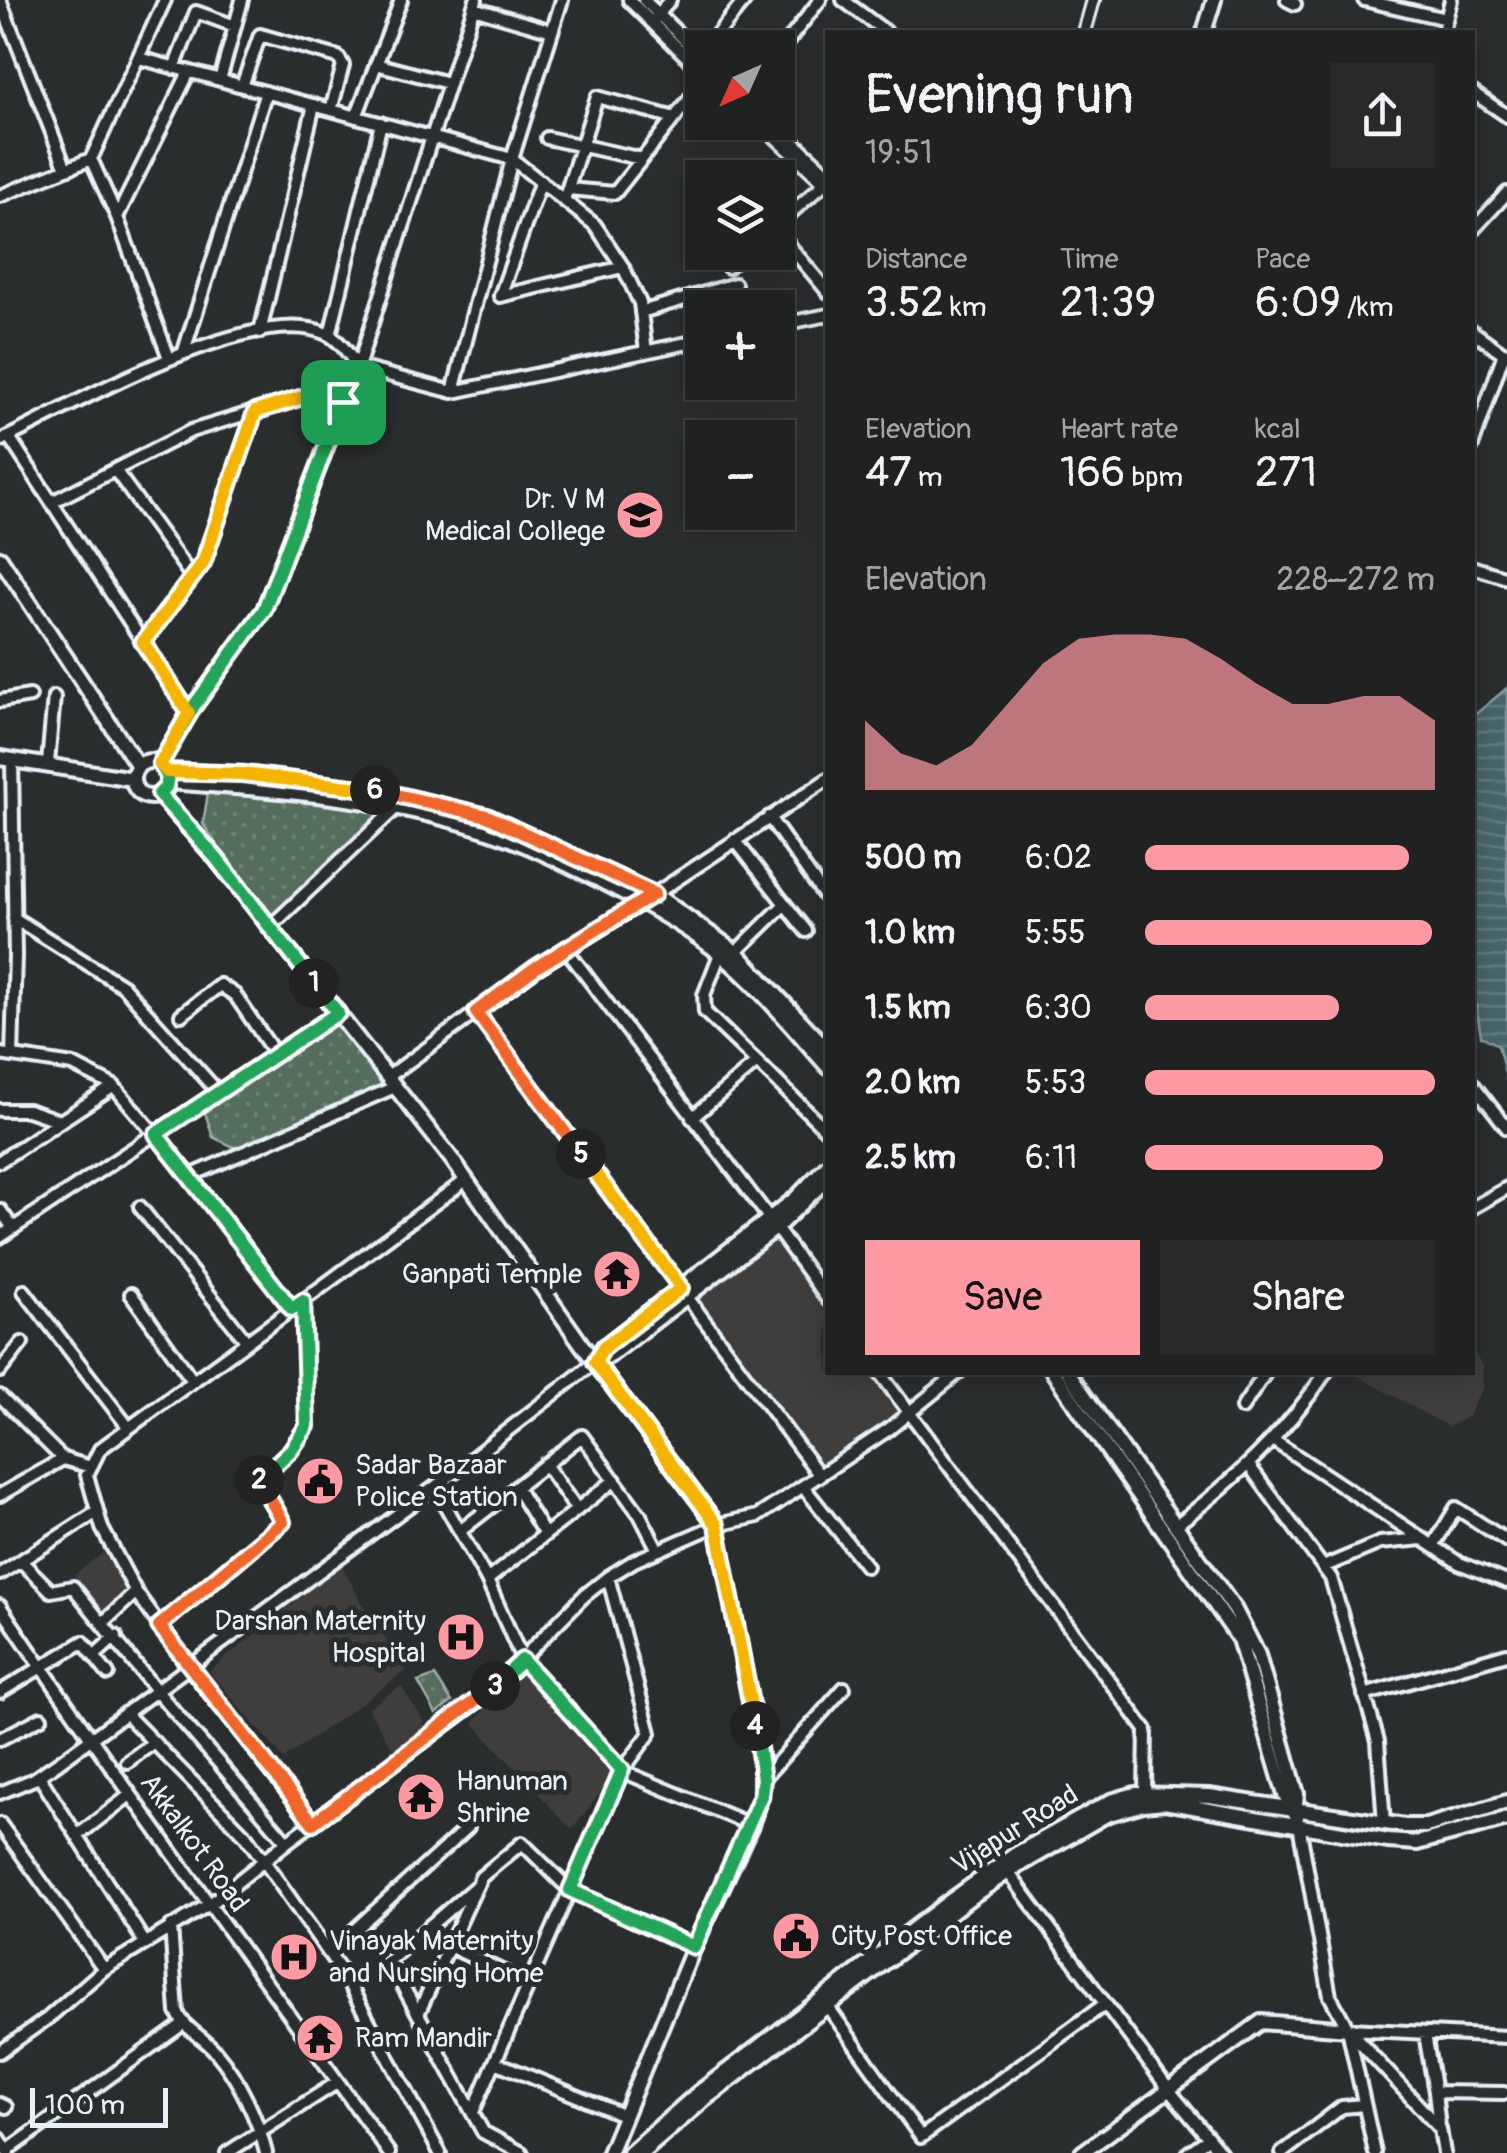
<!DOCTYPE html>
<meta charset="utf-8">
<style>
:root{--surface:#202222;--page:#282a2a;--text:#f1f3f6;--muted:#a2a4a5;--line:#3d3f40;--accent:#ff9aa2}
body{margin:0;font-family:Pangolin,sans-serif;background:var(--page);color:var(--text);height:100vh;display:flex;flex-direction:column;font-size:38px;white-space:nowrap}
*{box-sizing:border-box;margin:0}
p{font-size:32px;color:var(--muted)}
.icon{flex:none;width:55px;height:55px;fill:none;stroke:currentColor;stroke-width:2;stroke-linecap:round;stroke-linejoin:round}
.map{position:relative;flex:1;overflow:hidden}
.drawer{position:absolute;left:825px;top:30px;width:650px;height:1345px;display:flex;flex-direction:column;background:var(--surface);border-radius:0px;box-shadow:0 5px 25px #0003,0 0 0 2px var(--line)}
.drawer>*{flex:none}
.needle{width:65px;rotate:225deg}
.controls{position:absolute;left:685px;top:30px;display:grid;gap:20px}
.controls a{display:grid;place-items:center;width:110px;height:110px;border-radius:0px;background:var(--surface);box-shadow:0 5px 25px #0003,0 0 0 2px var(--line);font-size:50px}
.scale{position:absolute;left:30px;bottom:25px;width:138px;box-sizing:border-box;padding-left:10px;border:5px solid #e8f1f8;border-top:0;font-size:28px;line-height:35px;white-space:nowrap;color:#e8f1f8;-webkit-text-stroke:8px #2a2d2e;paint-order:stroke}
.pin{position:absolute;display:grid;place-items:center;width:85px;height:85px;color:#fff;margin:-42px;border-radius:20px;box-shadow:0 5px 15px #0006}
.km{position:absolute;width:50px;height:50px;margin:-25px;border-radius:50%;background:#222;color:#fff;font-size:28px;line-height:50px;text-align:center}
.round{display:grid;place-items:center;flex:none;width:105px;height:105px;border-radius:0px;background:var(--page)}
.headline{display:flex;align-items:center;justify-content:space-between;height:170px;padding:0 40px}
h1{font-size:55px;font-weight:600;line-height:75px}
.stats{display:grid;grid-template-columns:repeat(3,1fr);gap:15px;height:170px;padding:10px 40px}
.stats div{display:grid;align-content:center}
.stats b{font-size:42px;font-weight:600}
.stats small{font-size:28px;font-weight:400}
.stats p{font-size:28px}
.chart{height:280px;padding:20px 40px}
.chart p{display:flex;justify-content:space-between}
.chart svg{width:100%;height:180px;margin-top:10px;fill:var(--accent);opacity:.7}
.action{display:flex;gap:20px;margin-top:auto;padding:20px 40px}
.action a{flex:1;height:115px;border-radius:0px;background:var(--accent);color:#111;font-size:40px;font-weight:600;line-height:115px;text-align:center}
.action a+a{background:var(--page);color:var(--text)}
ul{padding:0 40px;list-style:none;font-size:32px}
li{display:grid;grid-template-columns:160px 120px 1fr;align-items:center;height:75px}
li i{height:25px;border-radius:12px;background:var(--accent)}
.map>svg:first-child{display:block}
</style>
<div class="map">
<svg width="1507" height="2153" viewBox="0 0 1507 2153">
<defs>
<pattern id="grass-dots" width="8" height="8" patternUnits="userSpaceOnUse" patternTransform="scale(2.5)"><rect width="8" height="8" fill="#546d5b"/><path d="M2 2h.1M6 6h.1" fill="none" stroke="#6d8273" stroke-width="1.8" stroke-linecap="round"/></pattern>
<pattern id="water-rules" width="6" height="5" patternUnits="userSpaceOnUse" patternTransform="scale(2.5)"><rect width="6" height="5" fill="#466568"/><path d="M0 2.5h6" fill="none" stroke="#617c7e"/></pattern>
</defs>
<rect width="100%" height="100%" fill="#2a2d2e"/>
<filter id="ink" filterUnits="userSpaceOnUse"><feTurbulence type="fractalNoise" baseFrequency=".01" numOctaves="2"/><feDisplacementMap in="SourceGraphic" scale="20" xChannelSelector="R" yChannelSelector="G"/><feConvolveMatrix kernelMatrix="1 2 1 2 8 2 1 2 1" color-interpolation-filters="sRGB"/></filter>
<g filter="url(#ink)">
<!-- built -->
<path fill="#403d3d" d="M776,1228l51,72 1,72 51,1 29,41 -88,62 -133,-179z
M1473,1351l10,16 -1,22 -14,27 -20,11 -95,-54 119,-1z
M103,1553l28,41 -30,19 -27,-38z
M341,1565l31,55 36,49 -124,90 -75,-88z
M520,1668l95,104 -43,58 -99,-107z
M401,1686l24,37 -9,12 -23,15 -25,-42z"/>
<!-- grass -->
<path fill="url(#grass-dots)" stroke="#9eafaa" stroke-width="2.5" d="M243,790l146,16 -60,75 -59,46 -67,-103 5,-31z
M337,1013l58,74 -151,65 -31,-15 -11,-34z
M435,1676l17,26 -16,12 -18,-32z"/>
<!-- water -->
<path fill="url(#water-rules)" stroke="#879da2" stroke-width="2.5" d="M1507,688v393l-9,-36 -17,-9 -5,-31 -3,-3 -1,-285z"/>
<g fill="none" stroke-linecap="round" stroke-linejoin="round">
<!-- minor casing -->
<g stroke="#e8f1f8" stroke-width="18">
<path id="minor" d="M0,0l66,169
M629,0l73,72
M644,0l58,57
M843,0l43,32
M1287,0l8,4
M1364,0l82,19
M473,8l79,23
M656,18l14,-18
M235,26l7,-26
M1084,32l9,-32
M1443,32l8,-32
M706,48l39,-48
M778,54l42,-54
M139,58l373,101 83,66 28,42 17,36 6,49
M376,64l72,19
M174,68l22,-56 39,14 -15,54
M242,86l18,-51 78,22 5,8 -12,45
M1472,92l35,24
M356,117l45,-117
M759,122l69,64
M772,122l56,52
M547,138l95,21
M91,159l26,58 52,141
M541,181l-41,115 123,-29
M568,189l47,4 87,-110
M0,196l91,-37 74,-159
M564,200l33,-103 78,21
M117,217l72,-145
M778,224l47,-41
M1472,231l35,-38
M778,232l50,60
M728,267l17,-15
M641,312l94,-28
M778,325l50,-10
M1472,331l35,25
M260,332l54,-227
M330,335l51,-212
M184,351l82,-259
M358,367l118,-367
M453,392l59,-233 50,-159
M9,437l180,276
M0,441c69,-34 255,-141 327,-107 13,6 23,22 31,33
M1472,446l32,-93
M115,470l77,107
M52,502l139,-71 115,-35 37,5
M1472,567l35,11
M143,643l60,-80 52,-151
M0,701l30,-5
M48,763l6,-66
M160,763l34,-57 70,-96 94,-243 95,25 249,-52
M769,817l59,84
M735,840l71,91
M14,918l109,68 95,106
M270,927l127,-120
M566,949l204,270
M736,952l49,-48
M720,954l-16,41 1,17 52,50
M476,1012l205,276
M181,1015l39,-30 15,10 40,59
M0,1054l73,11 41,21 76,90 205,-89
M12,1056l3,-100 -3,-197
M388,1077l147,-108 108,-67 185,-123
M1472,1083l35,45
M0,1110h28l32,11
M692,1118l65,-56 71,70
M0,1161l114,-75
M190,1176l102,133 174,-129
M140,1207l107,135
M1472,1208l35,-20
M0,1210l13,18
M776,1228l52,72
M0,1237l337,-224
M24,1291l105,137
M131,1294l62,87
M687,1297l133,179
M292,1309l-192,140 -13,26 15,53 34,64 53,75 124,156
M0,1371l22,-28
M879,1372l267,358 -1,63
M0,1396l63,63 28,8
M1242,1408l24,-36
M1274,1441l185,122 48,19
M545,1464l32,46
M1248,1464l83,114 47,163 6,83
M803,1486l63,80
M435,1487l52,93 35,79 100,112 129,54
M516,1487l29,48
M0,1495l63,-36
M1175,1526c58,-45 110,-92 151,-154
M460,1531l122,-95 58,79 18,35
M1433,1546l23,-38 51,33
M21,1561l30,30 22,-4 83,103 131,152
M1323,1567l57,-24 42,-4
M0,1574l97,-62
M487,1580l128,-100
M0,1606c125,186 259,365 389,547
M104,1622l32,-30
M159,1626l124,-104 -26,-41 34,-32 16,-23 -4,-125
M94,1656l22,-20
M0,1692l83,-50 25,32
M1364,1695l143,-41
M125,1713l120,122 19,26 80,114 96,178
M0,1739l41,-21
M127,1762l27,-20
M39,1776l106,167
M763,1779l81,-91
M0,1793l34,-14 25,-17 376,-275 160,-125
M0,1824l104,145
M1299,1825l31,171 18,33 27,124
M77,1836l53,-41
M1008,1872l161,218 52,63
M171,1926l6,86c9,19 26,24 39,40 23,27 42,67 50,101
M449,1946l80,38
M329,1953l139,-126
M828,2007l93,130 184,-133
M418,2014l-29,-53 86,-74
M1349,2029l158,8
M1349,2030l91,99 4,24
M1425,2034l10,58
M0,2052l48,-34 56,-49 107,-66 76,-61 198,-146 99,-100 24,-19 26,-16 83,-36 41,-9 131,-87 70,-57
M495,2062l130,54
M0,2104l6,3
M473,2112l149,-341 28,-38 -42,-156
M1439,2127l-4,-35 69,1
M0,2139l8,14
M7,2151l176,-127
M227,2153l111,-71
M522,2153l-39,-21 -65,-118 63,-137 41,-34 48,47 124,57
M1188,2153l21,-15
M1282,2153l60,-46 22,-2"/>
</g>
<!-- major casing -->
<g stroke="#e8f1f8" stroke-width="20">
<path id="major" d="M1204,32l10,-32
M0,558l138,208
M0,758l133,21
M133 779a18 18 0 1 1 36 0a18 18 0 1 1-36 0Z
M167,771l75,3 140,17 105,26 167,77 82,58 92,98
M168,782c104,7 208,15 307,45 45,13 85,34 126,54 42,21 86,45 122,75 39,33 71,73 105,111
M159,795l57,63 235,300 131,187 135,180 44,234v37l-10,29 -57,122 -85,206
M595,1362l9,-15 191,-148 33,-34
M595,1362l14,-6 167,-128 52,-50
M1053,1372l186,267 46,156 12,22
M1068,1372l167,238 23,45 39,139 -2,18
M630,2153l68,-60 248,-189 70,-50 95,-53 24,-7 74,2 196,30h21l81,-24
M642,2153l63,-54 266,-202 37,-25 98,-57 37,-11 21,-2 224,39 29,2 90,-24
M1082,2153l179,-131 87,7"/>
</g>
<!-- minor -->
<use href="#minor" stroke="#2a2d2e" stroke-width="10"/>
<!-- major -->
<use href="#major" stroke="#2a2d2e" stroke-width="12"/>
</g>
</g>
<g fill="none" stroke-linecap="round" stroke-linejoin="round" filter="url(#ink)">
<!-- split-1 casing -->
<g stroke="#fff" stroke-width="20">
<path id="split-1" d="M314,983l-98,-125 -57,-64 7,-7 2,-10 -8,-13 34,-58 70,-96 79,-208"/>
</g>
<!-- split-2 casing -->
<g stroke="#fff" stroke-width="20">
<path id="split-2" d="M259,1480l32,-30 16,-24 -4,-125 -11,8 -136,-175 182,-121 -24,-30"/>
</g>
<!-- split-3 casing -->
<g stroke="#fff" stroke-width="20">
<path id="split-3" d="M259,1480l24,42 -124,104 154,197 182,-137"/>
</g>
<!-- split-4 casing -->
<g stroke="#fff" stroke-width="20">
<path id="split-4" d="M495,1686l27,-26 100,110 -52,120 124,57 67,-151 2,-17 -8,-53"/>
</g>
<!-- split-5 casing -->
<g stroke="#fff" stroke-width="20">
<path id="split-5" d="M581,1154l100,134 -77,59 -9,15 122,163 38,201"/>
</g>
<!-- split-6 casing -->
<g stroke="#fff" stroke-width="20">
<path id="split-6" d="M375,790l112,26 167,78 -119,74 -59,44 105,142"/>
</g>
<!-- split-7 casing -->
<g stroke="#fff" stroke-width="20">
<path id="split-7" d="M343,402l-37,-6 -51,16 -52,151 -60,79 46,71 -29,51 7,8 75,2 133,16"/>
</g>
<!-- split-1 -->
<use href="#split-1" stroke="#22a559" stroke-width="12"/>
<!-- split-2 -->
<use href="#split-2" stroke="#22a559" stroke-width="12"/>
<!-- split-3 -->
<use href="#split-3" stroke="#f0652b" stroke-width="12"/>
<!-- split-4 -->
<use href="#split-4" stroke="#22a559" stroke-width="12"/>
<!-- split-5 -->
<use href="#split-5" stroke="#f5b400" stroke-width="12"/>
<!-- split-6 -->
<use href="#split-6" stroke="#f0652b" stroke-width="12"/>
<!-- split-7 -->
<use href="#split-7" stroke="#f5b400" stroke-width="12"/>
</g>
<!-- icons -->
<defs>
<g id="university-disc" transform="scale(2.5)"><circle r="9.5" fill="#ff9aa2" stroke="#2a2d2e"/><path d="M0-5L7-2L0 1L-7-2ZM-4 1L0 2.5L4 1V4Q0 6-4 4Z" fill="#111"/></g>
<g id="temple-disc" transform="scale(2.5)"><circle r="9.5" fill="#ff9aa2" stroke="#2a2d2e"/><path d="M0-6L5-2H3V0L6.5 2.5H4V6H1.5V3h-3V6H-4V2.5H-6.5L-3 0V-2H-5Z" fill="#111"/></g>
<g id="civic-disc" transform="scale(2.5)"><circle r="9.5" fill="#ff9aa2" stroke="#2a2d2e"/><path d="M-.6-6.5H3V-4.5H.6V-3L4-1V1h2V6H-6V1h2V-1L-.6-3ZM-1.2 2.5V6h2.4V2.5Z" fill="#111"/></g>
<g id="hospital-disc" transform="scale(2.5)"><circle r="9.5" fill="#ff9aa2" stroke="#2a2d2e"/><path d="M-5-5h3v3.5h4V-5h3V5h-3V1.5h-4V5h-3Z" fill="#111"/></g>
</defs>
<g fill-rule="evenodd">
<use href="#university-disc" x="640" y="515"/>
<use href="#temple-disc" x="617" y="1274"/>
<use href="#civic-disc" x="320" y="1481"/>
<use href="#hospital-disc" x="461" y="1637"/>
<use href="#temple-disc" x="421" y="1797"/>
<use href="#civic-disc" x="796" y="1936"/>
<use href="#hospital-disc" x="294" y="1957"/>
<use href="#temple-disc" x="320" y="2038"/>
</g>
<g text-anchor="middle" dominant-baseline="central" stroke-width="10" stroke-linejoin="round" paint-order="stroke">
<!-- poi labels -->
<g font-size="28" fill="#e8f1f8" stroke="#2a2d2e" text-anchor="start">
<text x="605" y="499" text-anchor="end">Dr. V M<tspan x="605" dy="32">Medical College</tspan></text>
<text x="582" y="1274" text-anchor="end">Ganpati Temple</text>
<text x="355" y="1465">Sadar Bazaar<tspan x="355" dy="32">Police Station</tspan></text>
<text x="426" y="1621" text-anchor="end">Darshan Maternity<tspan x="426" dy="32">Hospital</tspan></text>
<text x="456" y="1781">Hanuman<tspan x="456" dy="32">Shrine</tspan></text>
<text x="831" y="1936">City Post Office</text>
<text x="329" y="1941">Vinayak Maternity<tspan x="329" dy="32">and Nursing Home</tspan></text>
<text x="355" y="2038">Ram Mandir</text>
</g>
<!-- street labels -->
<g font-size="28" fill="#e8f1f8" stroke="#2a2d2e">
<text transform="translate(1015 1830) rotate(-32)">Vijapur Road</text>
<text transform="translate(194 1843) rotate(54)">Akkalkot Road</text>
</g>
</g>
</svg>
<div class="controls">
<a><svg class="needle" viewBox="-14 -14 28 28"><path d="M0-13l5 13h-10z" fill="#e53935"/><path d="M0 13l5-13h-10z" fill="#a2a4a5"/></svg></a>
<a><svg class="icon" aria-label="layers" viewBox="0 0 24 24"><path d="M12 4l9 5-9 5-9-5zM3 14l9 5 9-5"/></svg></a>
<a>+</a>
<a>−</a>
</div>
<div class="scale">100 m</div>
<div class="pin" style="left:343px;top:402px;background:#1e9e55"><svg class="icon" aria-label="arrive" viewBox="0 0 24 24"><path d="M6 21V4h12l-3 4 3 4H6"/></svg></div>
<b class="km" style="left:314px;top:983px">1</b>
<b class="km" style="left:259px;top:1480px">2</b>
<b class="km" style="left:495px;top:1686px">3</b>
<b class="km" style="left:755px;top:1726px">4</b>
<b class="km" style="left:581px;top:1154px">5</b>
<b class="km" style="left:375px;top:790px">6</b>
<section class="drawer">
<div class="headline"><div><h1>Evening run</h1><p>19:51</p></div><a class="round"><svg class="icon" aria-label="share" viewBox="0 0 24 24"><path d="M12 15V3M7 8l5-5 5 5M5 13v7h14v-7"/></svg></a></div>
<div class="stats">
<div><p>Distance</p><b>3.52<small> km</small></b></div>
<div><p>Time</p><b>21:39</b></div>
<div><p>Pace</p><b>6:09<small> /km</small></b></div>
</div>
<div class="stats">
<div><p>Elevation</p><b>47<small> m</small></b></div>
<div><p>Heart rate</p><b>166<small> bpm</small></b></div>
<div><p>kcal</p><b>271</b></div>
</div>
<div class="chart"><p><span>Elevation</span>228–272 m</p>
<svg viewBox="0 0 160 44" preserveAspectRatio="none"><path d="M0 44V27L10 35L20 38L30 33L40 23L50 13L60 7L70 6L80 6L90 7L100 12L110 18L120 23L130 23L140 21L150 21L160 27V44z"/></svg>
</div>
<ul>
<li><b>500 m</b>6:02<i style="width:91%"></i></li>
<li><b>1.0 km</b>5:55<i style="width:99%"></i></li>
<li><b>1.5 km</b>6:30<i style="width:67%"></i></li>
<li><b>2.0 km</b>5:53<i style="width:100%"></i></li>
<li><b>2.5 km</b>6:11<i style="width:82%"></i></li>
</ul>
<div class="action"><a>Save</a><a>Share</a></div>
</section>
</div>
